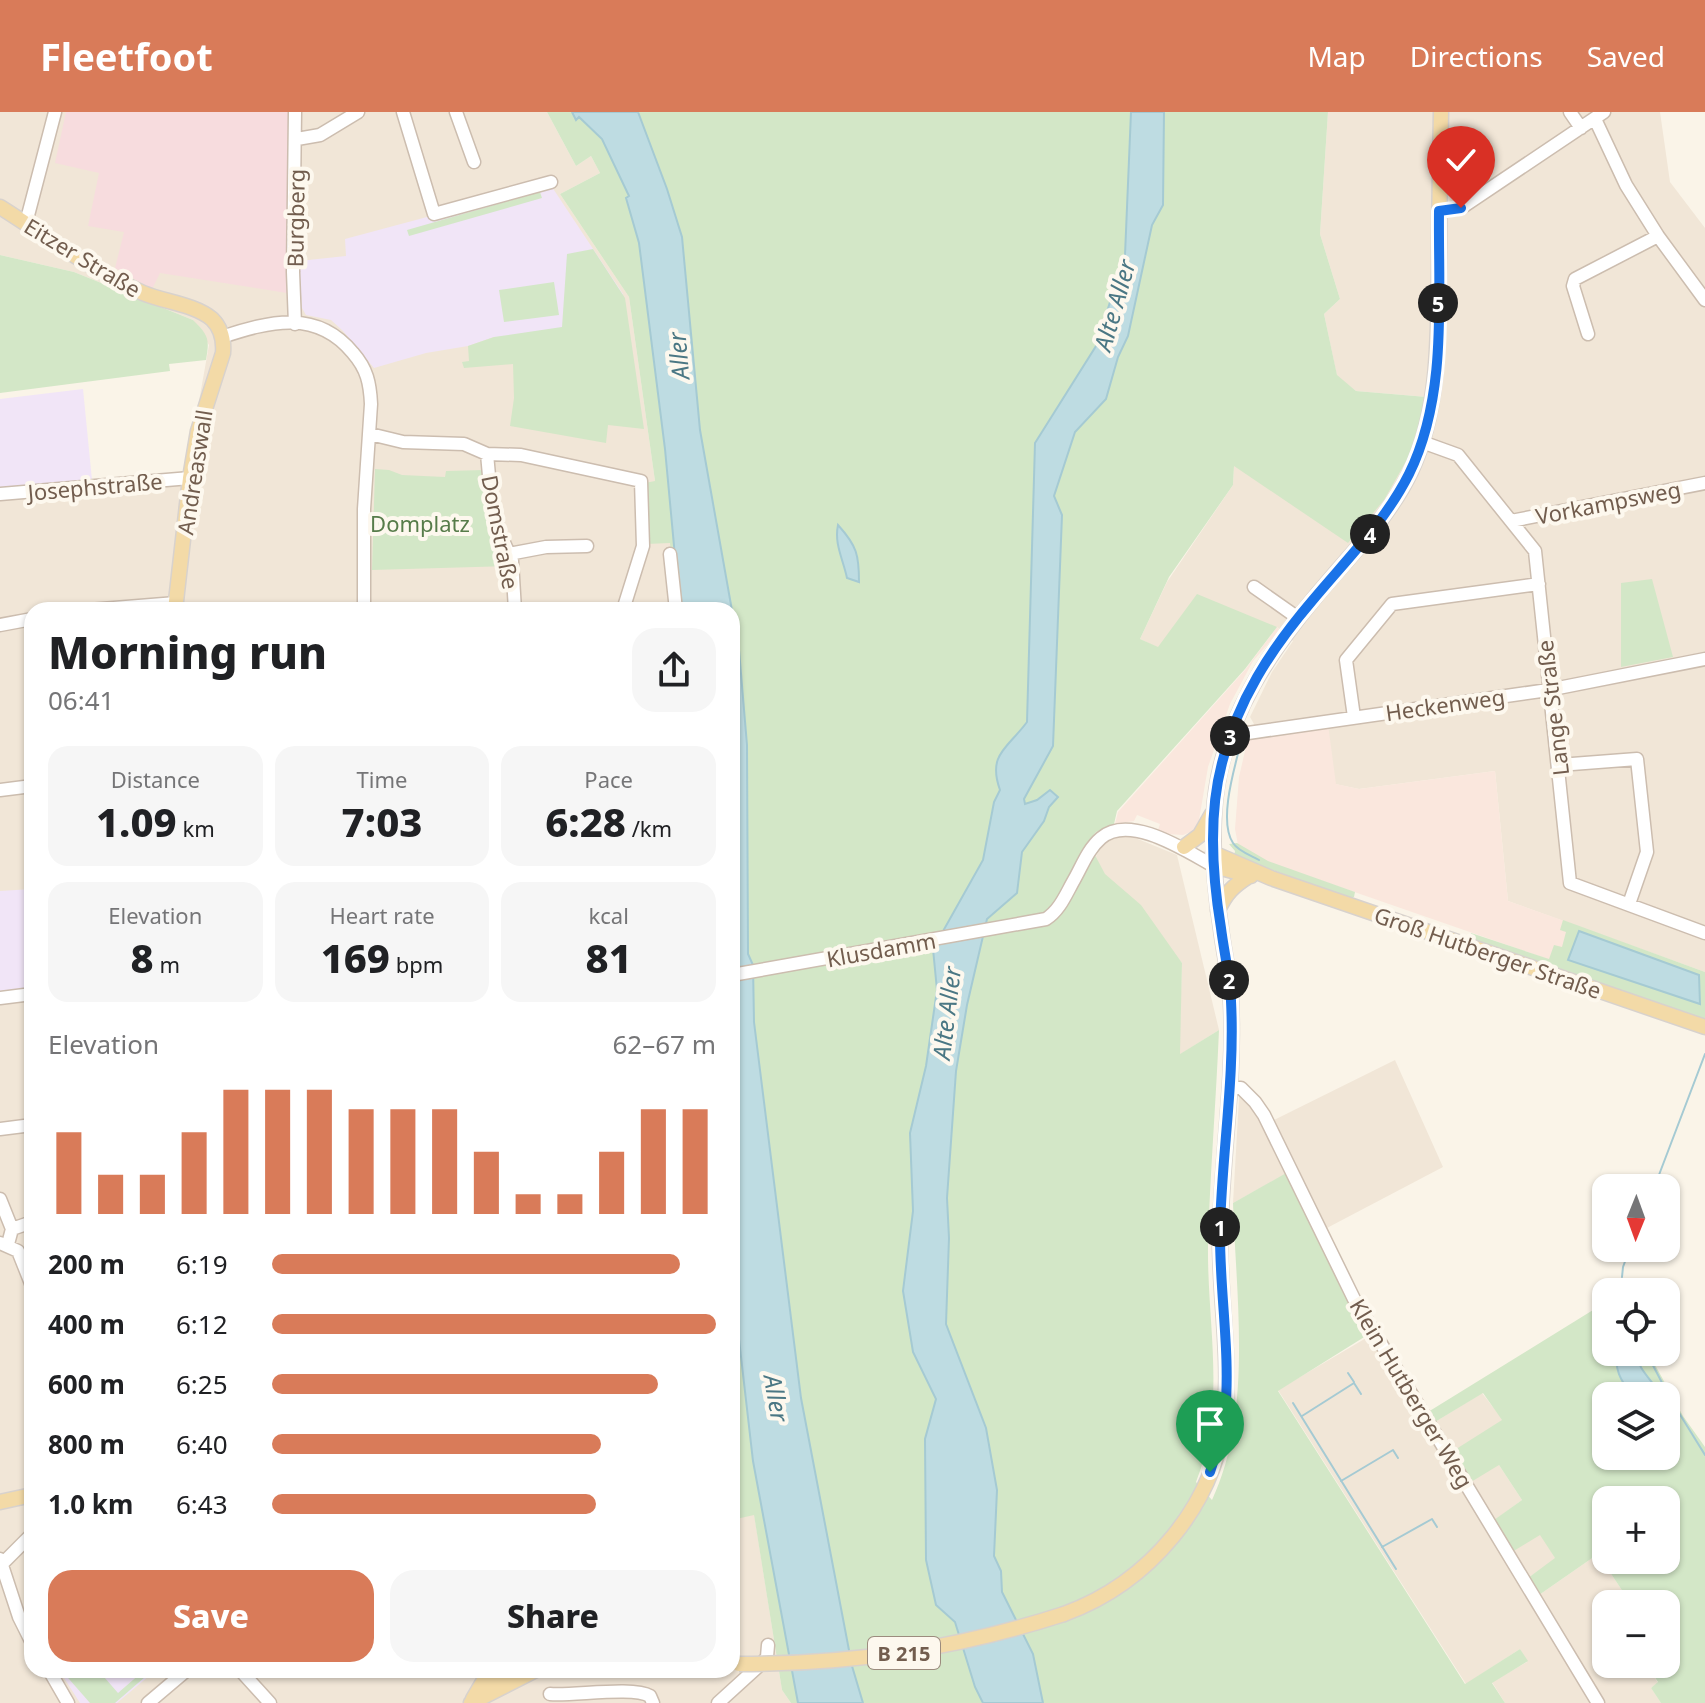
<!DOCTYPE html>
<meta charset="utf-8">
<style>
:root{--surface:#fff;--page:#f6f6f6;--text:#202124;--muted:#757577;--accent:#d97b59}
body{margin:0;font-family:"Noto Sans",sans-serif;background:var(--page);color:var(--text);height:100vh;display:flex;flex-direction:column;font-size:30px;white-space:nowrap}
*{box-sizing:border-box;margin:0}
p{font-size:26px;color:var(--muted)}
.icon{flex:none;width:44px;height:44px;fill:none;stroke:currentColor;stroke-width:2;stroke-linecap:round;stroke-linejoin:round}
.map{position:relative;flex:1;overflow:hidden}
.details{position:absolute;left:24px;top:490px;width:716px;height:1076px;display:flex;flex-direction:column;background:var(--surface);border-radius:24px;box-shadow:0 2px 6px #0004}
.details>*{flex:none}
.needle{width:52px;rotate:181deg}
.fabs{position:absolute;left:1592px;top:1062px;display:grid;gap:16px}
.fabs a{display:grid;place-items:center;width:88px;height:88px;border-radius:16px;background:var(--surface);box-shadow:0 2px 6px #0004;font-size:40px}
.pin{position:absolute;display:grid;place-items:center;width:68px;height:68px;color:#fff;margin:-82px -34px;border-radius:50% 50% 50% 0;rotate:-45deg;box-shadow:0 0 8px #0007}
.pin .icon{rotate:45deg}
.km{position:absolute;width:40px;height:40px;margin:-20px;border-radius:50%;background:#222;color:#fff;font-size:22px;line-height:40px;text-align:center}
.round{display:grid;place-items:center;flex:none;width:84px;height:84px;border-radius:24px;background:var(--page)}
.head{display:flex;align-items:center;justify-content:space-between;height:136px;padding:0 24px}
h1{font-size:44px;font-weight:800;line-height:60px}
.figures{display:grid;grid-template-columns:repeat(3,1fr);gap:12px;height:136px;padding:8px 24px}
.figures div{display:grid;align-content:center;border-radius:20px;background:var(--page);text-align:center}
.figures b{font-size:40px;font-weight:800}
.figures small{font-size:22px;font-weight:400}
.figures p{font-size:22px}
.chart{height:224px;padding:16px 24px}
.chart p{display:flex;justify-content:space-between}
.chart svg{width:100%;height:144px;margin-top:8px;stroke:var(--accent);stroke-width:6}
.button{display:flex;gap:16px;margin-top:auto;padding:16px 24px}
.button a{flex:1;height:92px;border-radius:24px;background:var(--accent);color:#fff;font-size:32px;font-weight:800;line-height:92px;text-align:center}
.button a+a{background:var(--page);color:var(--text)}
ul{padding:0 24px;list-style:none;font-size:26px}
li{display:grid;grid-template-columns:128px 96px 1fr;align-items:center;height:60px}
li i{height:20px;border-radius:10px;background:var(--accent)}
header{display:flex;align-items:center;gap:48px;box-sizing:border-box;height:112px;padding:0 40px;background:var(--accent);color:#fff}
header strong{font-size:38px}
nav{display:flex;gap:44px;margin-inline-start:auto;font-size:28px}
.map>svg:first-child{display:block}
</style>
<header>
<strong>Fleetfoot</strong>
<nav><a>Map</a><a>Directions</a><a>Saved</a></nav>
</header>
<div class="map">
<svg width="1705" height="1591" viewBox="0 0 1705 1591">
<rect width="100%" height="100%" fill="#faf4e8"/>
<!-- residential -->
<path fill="#f1e6d7" d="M0,0h547l29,54 15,-10 9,17 -40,21 69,103 26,184 18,61 7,68h-648v1060h700v-150l22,-6 28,176 9,13h-791v-1204l185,-19 24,-135 -16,-25 -119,-48 -74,-17z
M1328,0h332l10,70 35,46v744l-197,-71 -13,-130 -136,18 -24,-5 -87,-46 6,-14 -4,-7 22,-45 21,-31 -16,-14 -119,21 -18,-9 27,-57 66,-97 1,-20 193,-68 -71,-6 -19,-15 -13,-62 16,-15 -20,-65z
M1128,723l49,20 42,175 -40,25 3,-92 -90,-100 12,-20 10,-6z
M1395,948l48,107 -118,62 -37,-56 -55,30 7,-122 11,10 21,30z
M1378,1219l57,91 47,-29 21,27 -50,32 46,13 23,35 -27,20 46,15 15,24 -28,19 11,17 59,-41 33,50h-25v60h46l-4,3 10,16 -7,5 10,15h-156l-13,-21 35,-20 -7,-13 -54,35 -188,-294z"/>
<!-- commercial -->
<path fill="#fae7dd" d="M1277,515l3,3 -27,31 -23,43 -22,63 -9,53 -6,11 -10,4 -16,-1 -9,-4 2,-6 -23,-9 -3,6 -19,3 3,-12 127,-142z
M1328,612l8,60 23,5 136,-18 13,130 65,23 -14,39 -294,-102 -27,-16 -3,-16 4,-52 9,-39z"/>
<!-- education -->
<path fill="#f1e5f7" d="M550,72l73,110 -34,60 -95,-17 -26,9 -42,7 -52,15 -31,-37 -12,-11 -25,-5 -4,-7 -3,-47 47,-5 -1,-17z
M83,277l9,91 -92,8v-89z
M32,777v98l-32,4v-100z
M59,1558h97l-39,33h-37z"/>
<!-- medical -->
<path fill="#f7dcde" d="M66,0h222l-1,181 -127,-20 -8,16 -37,-21 9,-36 -36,-6 11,-53 -44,-10z"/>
<!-- green -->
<path fill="#d3e7c7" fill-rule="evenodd" d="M547,0h781l-8,122 20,65 -16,15 13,61 19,16 71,6 -18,59 -25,44 -36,43 -114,-77 -1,19 -64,92 -29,62 18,8 39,-53 80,33 -32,42 -128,142 -3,13 -18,8 -8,10 17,32 36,31 41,58 -2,91 39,-24c-3,72 -9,144 -11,215 -1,81 19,160 -12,237l16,18c41,-87 24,-203 21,-297l55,-31 81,162 -91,57 187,293 55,-35 8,12 -36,22 13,20h-714l-9,-13 -28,-175 -22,5v-910h-55l-7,-67 -24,1 -1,-61 10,-2 -26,-184 -69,-103 40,-21 -9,-17 -15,10z
M540,80l2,6 -133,38 -2,-6z
M593,137l32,49 19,131 -36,-4 -2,18 -96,-17 4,-28 -1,-34 -49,4 -2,-6 7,-1 -1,-15 26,-9 68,-10 5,-73z
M0,143l74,17 119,48c15,15 17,18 13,40l-37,4 1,7 -170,22z
M554,170l5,33 -55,7 -5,-32z
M375,357l14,1 13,5 43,2 1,-6 38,-1 26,96 -138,4z
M1652,467l21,78 -52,10v-84z
M1237,731l31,18 87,31 -1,5 -4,1 -116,-42 1,-5 -6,-7z
M1563,808l142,52v51l-233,-83 -1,-7 78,26 5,-14 8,2 4,-15 -6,-2zM1579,820l121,72 -131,-44z
M1606,1190v50h42l35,64 22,31v256h-44l-10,-15 7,-6 -10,-15 4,-3h14v-60h-35l-33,-50 -59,41 -11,-17 27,-20 -15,-23 -28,17 -18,-32 28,-20 -23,-35 -28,17 -18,-31 49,-31 -19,-27 -48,29 -7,-10zM1606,1284h60v60h-60zM1606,1388h60v60h-60z
M98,1558l20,23 23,-20 4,4 -30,26h-25l-28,-32z"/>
<!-- water -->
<path fill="#bedce2" stroke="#a5cad3" stroke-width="2" d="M572,0h66l29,77 15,48 18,193 39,220 8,95 1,209 5,11 1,57 47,376 51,268 11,37h-65l-45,-242 -21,-183v-668h-52l-15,-161 -26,-206 -13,-45 3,-2 -27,-57 -23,-22 -3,3z
M1131,0h33l-1,93 -11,20 -24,111 -10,21 -12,42 -31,33 -21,64 8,19 -9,231 -29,53 1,5 12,-4 13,-10 8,7 -9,10 -5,14 -22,31 -5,41 -30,26 -20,86 -11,66 -9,127 2,40 -3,86 40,104 11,62 -3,66 7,15 1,21 31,62 10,49h-60l-8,-16 -20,-65 -19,-17 -10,-45 -1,-121 11,-40 -23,-47 -10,-61 10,-80 -3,-78 16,-67 11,-76 -4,-41 50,-89 11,-58 6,-12c-13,-36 8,-42 27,-68l8,-279 61,-97 29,-91z
M838,413c19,21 21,30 21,57l-12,-4c-4,-19 -13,-34 -9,-53z
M1579,819l120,44 1,29 -132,-44z
M1619,1240h16c4,19 17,28 27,44l-31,-2c-9,-12 -19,-27 -12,-42z"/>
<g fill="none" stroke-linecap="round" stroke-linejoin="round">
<!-- stream -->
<path stroke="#a5cad3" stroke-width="2" d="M1239,638c-6,23 -20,72 -6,93 5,8 17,12 26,17
M1654,1076l51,-134
M1622,1165l1,-10 7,-19
M1621,1180l1,-6
M1646,1240l25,48 34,55
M1348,1261l6,9
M1293,1291l103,166
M1302,1304l52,-33 7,11
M1341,1369l52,-31 5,8
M1382,1435l50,-28 5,8"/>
<!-- minor casing -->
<g stroke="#ccbdaf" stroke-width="15">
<path id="minor" d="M403,0l31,102 117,-32
M456,0l18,50
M1570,0l11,16
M1595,7l31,66 32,51 47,64
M297,27l23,-4 38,-23
M1439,99l22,-3 143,-96
M26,111l29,-111
M295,212l-2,-52 2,-160
M1588,222l-15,-48 2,-7 83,-43
M222,225c48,-16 95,-28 131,16 14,16 17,30 18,51l-7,105v101
M370,322l33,8 61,2 23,10 34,1 120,26 2,65 -20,64
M1422,330l36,13 77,96 35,332 135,50
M487,342l4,43 8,34 13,30 3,49
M0,382l190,-16
M1511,409l194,-38
M509,442l37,-7 41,-1
M670,442l6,56
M1254,475l44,31
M89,498l87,-7
M0,513l32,-6
M1354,605l-8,-57 46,-56 147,-20
M1232,617l16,4 300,-43 157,-31
M1559,653l78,-6 10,93 -18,52
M0,678l32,-4
M732,863l314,-56c14,-9 20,-25 28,-39 8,-14 14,-31 27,-42 29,-25 85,13 113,28
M0,886l32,-4
M1229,976h12l14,14 9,13 90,184 244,404
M0,1017l32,-4
M0,1087l12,30 -4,15
M12,1117l20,-7
M0,1131l18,8 14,35
M0,1447l19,58 13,26
M0,1454l32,-32
M49,1558l19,33
M240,1558l30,33
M550,1582c24,2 83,-8 100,2l3,7
M148,1591l39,-33
M718,1591l45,-41 4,-5 1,-12"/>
</g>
<!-- major casing -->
<g stroke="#d8d2cd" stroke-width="17">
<path id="major" d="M0,95c46,29 93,64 143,86 21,9 51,11 69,26 9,9 12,22 11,34l-25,78 -8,47 -15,132
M1184,735l16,-12 12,-21
M1213,741l58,25 434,149
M1214,754l37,10
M1218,798c8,-17 15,-24 31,-34
M0,1390l32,-7
M1064,1502c85,-31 152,-109 161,-201 5,-58 -5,-115 -5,-173 1,-79 15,-158 11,-238 -1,-24 -7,-49 -10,-73 -6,-38 -9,-76 -7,-115 5,-95 59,-169 119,-238 29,-33 59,-65 78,-105 29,-63 27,-135 28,-203 0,-52 1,-104 2,-156
M485,1574l19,-16
M473,1587l17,-29
M471,1591l65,-33"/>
</g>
<!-- minor -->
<use href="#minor" stroke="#fff" stroke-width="12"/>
<!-- major -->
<use href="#major" stroke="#f3daa7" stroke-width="14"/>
<!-- major-bridge casing -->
<g stroke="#d8d2cd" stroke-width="17" stroke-linecap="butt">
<path id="major-bridge" d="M739,1552c113,0 217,-15 325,-50"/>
</g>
<!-- major-bridge -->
<use href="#major-bridge" stroke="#f3daa7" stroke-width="14"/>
</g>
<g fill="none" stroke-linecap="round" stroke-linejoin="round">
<!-- route casing -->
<g stroke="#fff" stroke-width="16">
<path id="route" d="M1210,1360c6,-19 13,-38 15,-58 6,-62 -6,-124 -5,-186 2,-76 15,-151 11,-227 -1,-24 -7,-49 -10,-73 -9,-54 -13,-112 1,-165 15,-62 49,-114 90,-162 34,-41 73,-79 97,-127 39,-79 29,-177 30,-263l22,-3"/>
</g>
<!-- route -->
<use href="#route" stroke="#1a73e8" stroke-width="10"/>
</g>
<g text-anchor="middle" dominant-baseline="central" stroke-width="8" stroke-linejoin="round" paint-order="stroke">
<!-- shield labels -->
<rect fill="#fdf8ee" stroke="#9c8c7e" stroke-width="2" x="868" y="1525" width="72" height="32" rx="6"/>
<g font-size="20" font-weight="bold" fill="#725d4e">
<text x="904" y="1541">B 215</text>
</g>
<!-- street labels -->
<g font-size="22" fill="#725d4e" stroke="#fdf8ee">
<text transform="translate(295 106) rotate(-89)">Burgberg</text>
<text transform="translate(83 145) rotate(31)">Eitzer Straße</text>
<text transform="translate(194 360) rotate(-81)">Andreaswall</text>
<text transform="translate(95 374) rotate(-5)">Josephstraße</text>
<text transform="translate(1608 390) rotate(-11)">Vorkampsweg</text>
<text transform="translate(501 420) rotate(79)">Domstraße</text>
<text transform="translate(1445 592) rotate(-8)">Heckenweg</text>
<text transform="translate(1552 596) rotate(-97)">Lange Straße</text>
<text transform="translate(881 837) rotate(-10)">Klusdamm</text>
<text transform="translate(1488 840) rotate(19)">Groß Hutberger Straße</text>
<text transform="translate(1412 1281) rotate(59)">Klein Hutberger Weg</text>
</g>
<!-- park labels -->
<g font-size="22" fill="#577c4a" stroke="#fdf8ee">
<text x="420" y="411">Domplatz</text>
</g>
<!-- water labels -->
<g font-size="24" font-style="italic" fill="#4a7784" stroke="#fdf8ee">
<text transform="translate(1114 193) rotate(-74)">Alte Aller</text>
<text transform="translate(678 244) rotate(-95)">Aller</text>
<text transform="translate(946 901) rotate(-83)">Alte Aller</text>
<text transform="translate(777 1286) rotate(80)">Aller</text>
</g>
</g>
</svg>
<div class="fabs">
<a><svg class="needle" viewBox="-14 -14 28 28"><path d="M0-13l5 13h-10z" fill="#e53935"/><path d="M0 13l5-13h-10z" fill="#757577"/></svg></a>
<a><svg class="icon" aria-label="locate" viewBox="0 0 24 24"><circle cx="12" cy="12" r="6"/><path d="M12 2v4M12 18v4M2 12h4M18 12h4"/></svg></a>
<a><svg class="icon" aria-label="layers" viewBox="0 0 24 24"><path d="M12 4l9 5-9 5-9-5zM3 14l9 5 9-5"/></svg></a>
<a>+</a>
<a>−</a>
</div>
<div class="pin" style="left:1210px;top:1360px;background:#1e9e55"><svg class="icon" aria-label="arrive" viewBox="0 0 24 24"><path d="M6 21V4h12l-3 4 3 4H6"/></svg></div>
<div class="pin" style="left:1461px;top:96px;background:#d93025"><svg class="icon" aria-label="check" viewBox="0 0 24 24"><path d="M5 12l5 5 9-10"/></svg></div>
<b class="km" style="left:1220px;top:1115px">1</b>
<b class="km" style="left:1229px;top:868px">2</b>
<b class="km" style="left:1230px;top:624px">3</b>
<b class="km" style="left:1370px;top:422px">4</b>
<b class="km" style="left:1438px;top:191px">5</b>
<section class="details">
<div class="head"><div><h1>Morning run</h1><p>06:41</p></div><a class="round"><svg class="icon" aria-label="share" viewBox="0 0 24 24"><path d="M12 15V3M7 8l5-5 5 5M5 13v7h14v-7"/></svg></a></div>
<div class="figures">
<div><p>Distance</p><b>1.09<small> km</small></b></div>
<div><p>Time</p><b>7:03</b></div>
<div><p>Pace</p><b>6:28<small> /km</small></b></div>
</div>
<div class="figures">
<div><p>Elevation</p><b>8<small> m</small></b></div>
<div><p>Heart rate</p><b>169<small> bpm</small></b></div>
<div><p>kcal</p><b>81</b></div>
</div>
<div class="chart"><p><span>Elevation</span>62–67 m</p>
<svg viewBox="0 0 160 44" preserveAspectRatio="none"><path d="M5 44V19M15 44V32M25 44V32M35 44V19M45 44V6M55 44V6M65 44V6M75 44V12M85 44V12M95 44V12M105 44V25M115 44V38M125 44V38M135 44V25M145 44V12M155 44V12"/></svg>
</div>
<ul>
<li><b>200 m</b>6:19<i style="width:92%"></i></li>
<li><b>400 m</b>6:12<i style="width:100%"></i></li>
<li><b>600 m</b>6:25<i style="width:87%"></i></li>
<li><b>800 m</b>6:40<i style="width:74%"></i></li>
<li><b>1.0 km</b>6:43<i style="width:73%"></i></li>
</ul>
<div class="button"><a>Save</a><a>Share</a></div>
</section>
</div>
